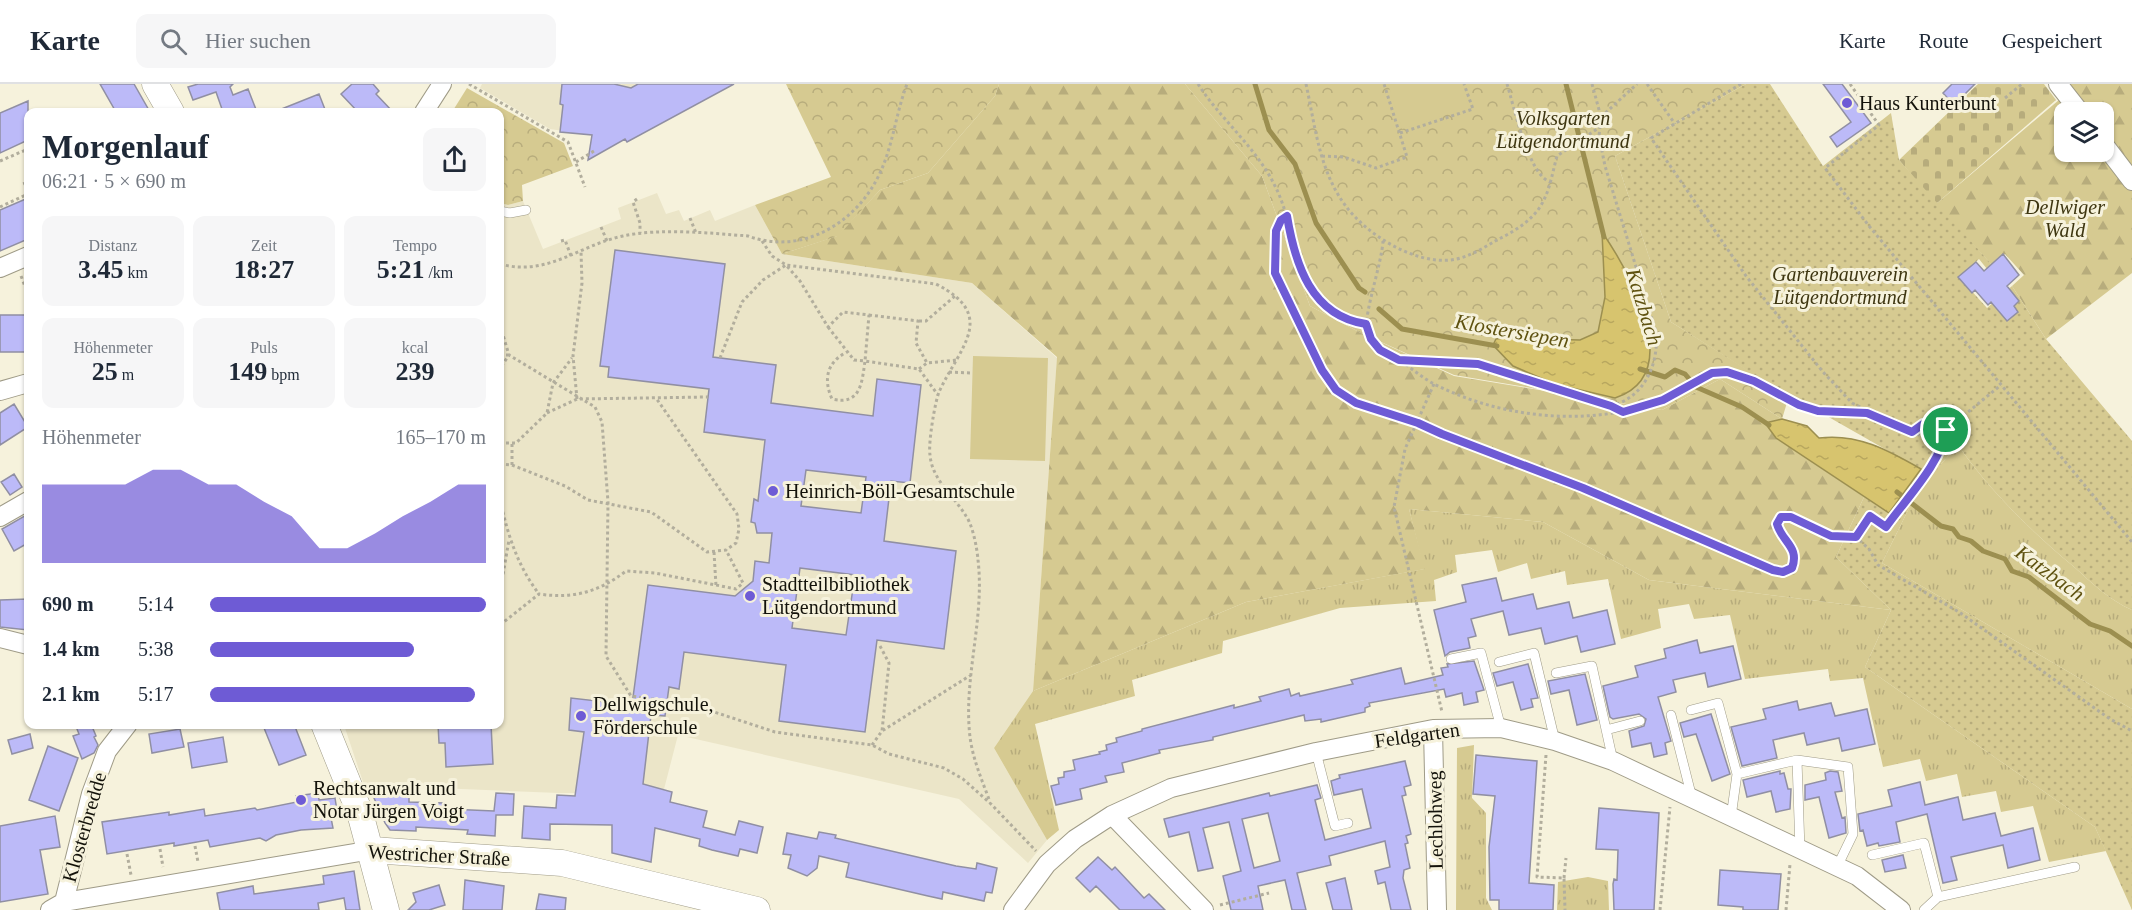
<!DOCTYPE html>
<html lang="de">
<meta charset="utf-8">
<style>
:root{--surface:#fff;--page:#f6f6f7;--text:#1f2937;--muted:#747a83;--line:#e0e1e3;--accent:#6e5bd5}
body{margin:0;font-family:"Times New Roman",serif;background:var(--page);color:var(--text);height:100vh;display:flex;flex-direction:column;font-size:22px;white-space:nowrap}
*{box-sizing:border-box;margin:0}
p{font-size:20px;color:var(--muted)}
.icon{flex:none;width:33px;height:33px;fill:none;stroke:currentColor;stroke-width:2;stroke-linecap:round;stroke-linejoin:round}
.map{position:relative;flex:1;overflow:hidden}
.side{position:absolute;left:24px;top:24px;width:480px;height:621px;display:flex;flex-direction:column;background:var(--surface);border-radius:12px;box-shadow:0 2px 4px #0004}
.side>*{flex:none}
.tools{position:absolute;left:2054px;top:18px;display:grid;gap:12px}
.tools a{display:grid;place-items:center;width:60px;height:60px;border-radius:12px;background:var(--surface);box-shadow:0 2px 4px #0004;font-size:30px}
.pin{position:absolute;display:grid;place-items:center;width:51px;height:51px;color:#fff;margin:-26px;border:3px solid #fff;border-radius:50%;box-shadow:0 2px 6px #0007}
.round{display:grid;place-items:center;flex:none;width:63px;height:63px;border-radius:12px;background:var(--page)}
.summary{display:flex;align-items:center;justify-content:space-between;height:102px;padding:0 18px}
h1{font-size:33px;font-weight:700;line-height:45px}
.metrics{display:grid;grid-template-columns:repeat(3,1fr);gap:9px;height:102px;padding:6px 18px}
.metrics div{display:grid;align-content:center;border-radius:12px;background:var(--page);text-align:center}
.metrics b{font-size:26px;font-weight:700}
.metrics small{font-size:16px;font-weight:400}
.metrics p{font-size:16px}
.chart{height:168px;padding:12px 18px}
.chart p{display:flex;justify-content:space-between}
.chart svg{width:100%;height:108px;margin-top:6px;fill:var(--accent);opacity:.7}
ul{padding:0 18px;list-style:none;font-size:20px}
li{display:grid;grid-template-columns:96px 72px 1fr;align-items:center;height:45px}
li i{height:15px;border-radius:8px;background:var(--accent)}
header{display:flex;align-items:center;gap:36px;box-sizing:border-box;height:84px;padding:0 30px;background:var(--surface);border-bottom:2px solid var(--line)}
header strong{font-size:28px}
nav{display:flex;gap:33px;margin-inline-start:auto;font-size:21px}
.search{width:420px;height:54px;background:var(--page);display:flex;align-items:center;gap:15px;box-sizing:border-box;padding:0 21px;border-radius:12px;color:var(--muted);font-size:22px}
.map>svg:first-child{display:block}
</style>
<header>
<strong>Karte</strong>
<div class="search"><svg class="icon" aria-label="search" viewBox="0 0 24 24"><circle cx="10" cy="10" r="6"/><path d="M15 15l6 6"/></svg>Hier suchen</div>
<nav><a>Karte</a><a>Route</a><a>Gespeichert</a></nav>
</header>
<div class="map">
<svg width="2132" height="826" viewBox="0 0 2132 826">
<defs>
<pattern id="grass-tufts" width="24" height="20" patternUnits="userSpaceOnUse" patternTransform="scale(1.5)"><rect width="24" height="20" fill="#d6ca91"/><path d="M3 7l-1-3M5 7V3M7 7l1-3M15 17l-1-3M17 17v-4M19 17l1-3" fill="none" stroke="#b7ac7c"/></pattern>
<pattern id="forest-firs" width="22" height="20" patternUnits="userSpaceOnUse" patternTransform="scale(1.5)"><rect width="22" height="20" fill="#d6ca91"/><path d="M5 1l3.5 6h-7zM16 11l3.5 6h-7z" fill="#b7ac7c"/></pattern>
<pattern id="cemetery-stones" width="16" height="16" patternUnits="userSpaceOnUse" patternTransform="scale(1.5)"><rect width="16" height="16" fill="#d6ca91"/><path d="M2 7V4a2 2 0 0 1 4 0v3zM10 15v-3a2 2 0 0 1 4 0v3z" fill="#b7ac7c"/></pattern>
<pattern id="park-crowns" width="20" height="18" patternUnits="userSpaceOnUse" patternTransform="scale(1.5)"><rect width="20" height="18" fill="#d6ca91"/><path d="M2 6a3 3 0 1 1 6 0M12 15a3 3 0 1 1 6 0" fill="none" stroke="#b7ac7c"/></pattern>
<pattern id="garden-dots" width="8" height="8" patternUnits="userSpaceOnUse" patternTransform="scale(1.5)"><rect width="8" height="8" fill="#d6ca91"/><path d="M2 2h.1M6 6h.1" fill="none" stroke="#b7ac7c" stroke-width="1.8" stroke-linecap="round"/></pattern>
<pattern id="water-ripples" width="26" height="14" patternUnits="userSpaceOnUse" patternTransform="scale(1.5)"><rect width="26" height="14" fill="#d7c46e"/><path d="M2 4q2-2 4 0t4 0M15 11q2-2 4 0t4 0" fill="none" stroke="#b8a75e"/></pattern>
</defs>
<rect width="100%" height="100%" fill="#f6f2dc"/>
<!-- built -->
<path fill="#ebe5c8" d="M482,0h252l-107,58 -2,-3 -35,7 2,-11 -42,-6 -70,-41z
M657,109l9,21 13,-4 5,11 26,-11 5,11 40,-16 27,49 190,29 85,75 -24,333 -39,57 53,92 -19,23 -69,-64 -281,-64 -15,58h-104l-195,-8 -20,-60 156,-1v-521l8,2 15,-4 20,48 78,-30 -3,-11z"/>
<!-- grass -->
<path fill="url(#grass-tufts)" d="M1958,361c32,46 72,85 115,121 19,17 36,34 59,44v99l-250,-146 36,-73z
M1409,425l134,13 106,58 242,30 -26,57 230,160 11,24 -57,11 -16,-56 -32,6 -5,-21 -34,6 -5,-23 -31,7 -6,-22 -37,8 -20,-89 -33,3 -2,-12 -83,10 -15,-64 -36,4 -5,-15 -31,5 3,19 -40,11 -13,-60 -41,6 -2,-14 -34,8 -4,-16 -29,9 -6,-22 -37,5 2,17 -23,8 2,21 -96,7 -117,33 -1,12 -90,27 3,16 -100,28 24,106 -12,10 -53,-92 39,-57 213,-89 178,-33z
M1474,661l-2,53 14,15v85l6,12h-36l1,-162z
M1588,793l20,4 1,29h-52l1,-28z"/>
<!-- forest -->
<path fill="url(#forest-firs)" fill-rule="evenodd" d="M999,0h186l77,92 48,130 49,26 95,44 208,34 58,-31 62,40 -6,19 88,59 -28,60 55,53 -242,-30 -106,-58 -134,-13 16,60 -179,33 -213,89 24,-334 -85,-74 -190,-29 55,-18 43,-46 48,-17 67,-77z
M2058,0h74v189l-86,66 -34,-53 12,-11 -19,-21 -13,11 -56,-61 130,-110zM2064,28h39v40h-39z"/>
<!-- cemetery -->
<path fill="url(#cemetery-stones)" d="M1978,0h66l12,16 -120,104 -37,-44z"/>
<!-- park -->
<path fill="url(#park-crowns)" d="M786,0h213l-4,12 -67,77 -48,17 -42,46 -56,18 -27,-49 76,-28z
M1185,0h561l-131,72 56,166 118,74 -7,23 -62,-40 -58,31 -208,-35 -95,-43 -49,-26 -48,-130z
M467,4l97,55 9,23 -51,19 1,16 -15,4 -8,-2v-91h-48z"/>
<!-- garden -->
<path fill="url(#garden-dots)" d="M1746,0h24l53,82 68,-53 8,47 93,105 -5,4 -8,-10 -20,18 28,31 25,-22 34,53 86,102v169c-23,-10 -40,-27 -59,-44 -43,-36 -83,-75 -115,-121l-40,45 -36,73 250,146v201l-37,-83 -230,-160 26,-57 -55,-53 28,-60 25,16 31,-44 -167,-95 -82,-52 -56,-166z"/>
<!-- pitch -->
<path fill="#d6ca91" d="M1388,0h74l7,23 -67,22z
M973,272l75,2 -3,103 -75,-2z"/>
<!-- water -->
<path fill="url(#water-ripples)" stroke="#9c8f50" stroke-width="1.5" d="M1602,148c26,38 86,142 13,166l-60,-14 -42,-18 -20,-21 3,-6 9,-1 75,2 18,-8 7,-35z
M1782,335l25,7 12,12c38,-5 69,12 102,31l-32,44 -113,-75 -11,-15z"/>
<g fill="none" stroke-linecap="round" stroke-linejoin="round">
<!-- stream -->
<path stroke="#9c8f50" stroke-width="5" d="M1255,0l14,46 26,34 21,59 43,65 6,4
M1566,0l38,153
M1379,225l23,20 95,17
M1640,285l25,8 10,-7 10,4 11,13 46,20 27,18
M1897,408l44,34 12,3 6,8 12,4 12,10 22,8 7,12 17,6 61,47 20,7 22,15"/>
</g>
<!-- building -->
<path fill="#bcbaf8" stroke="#908fa3" stroke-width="1.5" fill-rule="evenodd" d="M100,0h34l16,28h-34z
M198,0h35l-3,3 3,8 15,-6 9,23h-34l-7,-20 -23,8 -5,-13z
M352,0h21l6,7 -3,3 17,18h-35l-17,-18z
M562,0h52l17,4 7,-4h96l-107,58 -2,-3 -37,21 4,-25 -32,-3 3,-27 -3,-1z
M1823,0h19l29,39 -34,24 -7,-10 21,-15z
M1952,0h23l-21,21 -11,-12z
M319,10l7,18h-52z
M28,17v39l-28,13v-40z
M28,114v41l-28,12v-41z
M615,166l110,14 -12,93 63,8 -5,38 102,13 4,-37 44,6 -11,98 -19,-2 -7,60 72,10 -12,98 -67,-9 -12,92 -86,-11 7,-56 -102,-13 -5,37 -10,-2 -4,29 -14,-1 -8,69 29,8 -2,10 37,9 -4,16 32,8 4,-14 24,6 -6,26 -17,-4 -2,7 -26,-6 -13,-4 1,-7 -45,-11 -4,34 -39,-9v-28l-62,-1v16l-28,-2 2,-32 32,2 1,-13 18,1 9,-64 -15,-2 2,-32 61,7 16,-120 87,11 18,-15 2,-20 14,2 3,-30h-15l-2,-10 -4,-1 3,-23 4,2 7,-61 -61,-8 5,-43 -101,-12 1,-10 -9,-1zM806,386l60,7 -5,36 -60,-7zM800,484l55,7 -9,60 -54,-7z
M2003,170l16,21 -12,11 12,15 -5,5 4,6 -11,9 -16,-19 -3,3 -13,-15 -3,3 -14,-16 18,-15 8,9z
M0,231h28v37h-28z
M14,320l14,23 -28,18v-32z
M14,390l8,13 -12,8 -9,-13z
M28,430v29l-14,8 -12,-22z
M1496,494l6,23 31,-7 4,15 32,-7 4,16 34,-8 8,34 -34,8 -4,-16 -32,8 -4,-16 -32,7 -6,-24 -32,8 5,17 -8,2 2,10 -20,4 -5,4 -11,-46 32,-8 -4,-17z
M28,515v31l-28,-3v-27z
M1697,556l3,13 33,-7 8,33 -33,8 -3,-14 -32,7 3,12 -18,5 13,44 -6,2 2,11 -13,3 -3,-14 -19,4 -3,-16 15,-5 2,-7 -7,-5 -26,5 -3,-2 -7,-31 35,-9 -3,-11 31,-8 -2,-9z
M1474,577l10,29 -8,2 2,10 -14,3 -2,-12 -16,4 -2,-8 -75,14 1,3 -5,2v4l-44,10v-3l-16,2 -1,-6 -91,22v3l-54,10 1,3 -38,10 2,9 -19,4 2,6 -27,7 2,10 -26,6 -5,-19 8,-2 -1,-6 6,-1v-5l11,-2 -2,-10 27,-6 -1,-2 8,-2 -1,-5 11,-3 -1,-4 26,-7v-2l92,-24v3l27,-7 -2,-4 30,-8 2,7 8,-3 1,3 53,-12 -2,-4 50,-12 4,16 38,-9 -2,-7 7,-1 -1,-3z
M1528,580l10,34 -7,1 2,8 -12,3 -8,-28 -16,4 -4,-13z
M1585,590l12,46 -20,5 -8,-35 -18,4 -3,-13z
M1797,617l2,9 32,-7 4,13 32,-7 8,35 -33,7 -3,-13 -32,7 -3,-12 -31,7 4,18 -35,8 -11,-39 35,-8 -3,-10z
M1711,630l19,60 -18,7 -16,-47 -12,3 -4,-14z
M75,640h16l5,12 -2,1 4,8 -4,8 -12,6 -9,-23 6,-2z
M273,640h21l12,31 -27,10 -15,-37z
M438,640h53l2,40 -47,3 -1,-24h-6z
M180,645l4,18 -32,6 -3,-19z
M30,650l3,14 -21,6 -4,-14z
M223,653l4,25 -35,6 -4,-25z
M48,662l30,12 -19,53 -30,-11z
M1476,671l61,6 -8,122 25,2 -1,25h-54v-10h-9l-1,-53 6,-51 -22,-2z
M1405,677l6,24 -7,2 2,8 -4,1 9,38 -5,2 2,7 -3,1 5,24 -6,2 -1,8 8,32h-20l-6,-28 -7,2 -3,-13 15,-4 -5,-26 -56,15 2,9 -34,8 9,37h-14l-7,-30 -27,6 5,24h-32l-8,-34 18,-5 -12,-49 -26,6 10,40 -15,3 -9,-39 -20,5 -5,-18 105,-26 1,3 47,-11 4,13 -6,2 10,40 46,-12 -9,-39 -28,6 -3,-14 9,-3 -1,-3zM1268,729l12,48 -26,7 -12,-49z
M1780,687v3l4,-1 4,16h3l-1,20 -14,3 -5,-21 -24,6 -4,-17z
M1830,687l8,1 4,19 -7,1 7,26 3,-1 1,16 -17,5 -10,-41 -14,3v-15l21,-5 -1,-7z
M1920,698l5,23 33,-8 5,23 32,-7 6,23 32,-8 7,32 -32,8 -5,-23 -52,12 6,23 -14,3 -16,-69 -31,8 4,20 -21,4 -1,-3 -11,3 -4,-16 -3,1 -2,-17 34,-8 -4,-16z
M370,705l39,1v12l35,1 -1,4 5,2 46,2 2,-18 18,1 -1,21h-17l-1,21 -28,-2 1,-4 -52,-3v4l-26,-1 -5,-7z
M318,709l1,7 16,-2 3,19 -7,1 2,10 -32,2 -25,5 -10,6 -6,-3 -50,9 -2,-7 -34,6v-3l-67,11 -5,-32 67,-10v3l35,-6 1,7 50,-8 2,2 40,-8 -1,-6z
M1599,724l60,5 -5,97h-40l-1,-26 1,-5 3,1 1,-30 -22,-1z
M55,732l5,31 -20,3 8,44 -48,8v-76z
M819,748l17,3 -1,3 121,28 20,3 1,-6 20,5 -5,25 -6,-1 -2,9 -41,-9 -1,7 -14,-3 -82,-19 3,-14 -30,-7 -2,12 -10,8 -19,-8 3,-13 -8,-1 4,-21 30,6z
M1903,771l3,13 -21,4 -3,-12z
M1098,773l14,13 3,-3 29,31 5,-4 16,16h-45l-24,-24 -6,6 -14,-14z
M1720,786l61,4 -3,36h-35v-3l-25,-2z
M354,787l6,39h-14l-2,-12 -26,5 1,7h-99l-3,-17 36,-7 1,8 70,-10 -1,-8z
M1345,794l7,32h-19l-7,-27z
M465,796l39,6 -2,24h-39z
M439,801l6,20 -16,5h-21l8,-8 -3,-9z
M539,810l27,4 -1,12h-29z"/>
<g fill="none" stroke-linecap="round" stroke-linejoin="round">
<!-- lane casing -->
<g stroke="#9f9b87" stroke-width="10">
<path id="lane" d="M500,127l10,2 16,-3
M1451,575l30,-6 20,75
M1499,578l35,-9 21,88
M1556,589l36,-7 21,95
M1691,626l27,-7 19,71 -6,43
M1671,631l21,83
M1606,646l34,-9
M1316,668l19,74 13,-3
M1737,690l60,-14
M1800,766l-3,-90 51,7 5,67 -16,33
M1872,771l52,-12 14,54
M1924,826l14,-13 137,-30"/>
</g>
<!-- street casing -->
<g stroke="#9f9b87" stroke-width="20">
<path id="street" d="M2058,0l22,28
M424,28l18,-28
M2103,59l29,38
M0,184l28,-12
M0,307l28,-8
M0,433l28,-16
M0,554l28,7
M1433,645l4,181
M1112,731l92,95
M64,818l27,-108 16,-43 21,-27
M50,826l14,-8 308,-52
M1013,826l34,-46 28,-25 37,-24 59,-27 145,-36 117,-23 68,-1 54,13 58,20 244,115 44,34"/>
</g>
<!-- secondary casing -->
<g stroke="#9f9b87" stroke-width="27">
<path id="secondary" d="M155,0l16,28
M324,640l36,89 26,97
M372,766l190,13 195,47"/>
</g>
<!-- path -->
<path stroke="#b2ae9d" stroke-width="3" stroke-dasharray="3 3" stroke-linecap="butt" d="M469,0l99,58 17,45
M1198,0c23,36 58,63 77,102 27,52 12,126 91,138
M1306,0c9,41 13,86 39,121 21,29 68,59 106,55 17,-2 32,-12 46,-20 16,-8 33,-18 43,-33 10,-16 12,-33 17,-51l43,-29
M1507,0c7,22 21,90 43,98
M1592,0l9,33
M1647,0l28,40
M1741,0l-90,54 95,138 77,96 29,31 88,42 -8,19 -46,63 -16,-11 -14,21
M1850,0l29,41 -54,43 44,58 263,316
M2005,14l17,-14
M1400,49l73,-24 -9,-25
M1322,72l22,1 32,11 31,-11 -23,-73
M0,77l28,-12
M576,78l18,-11
M24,98l4,11
M637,115l-4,3 7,21v10
M0,123l28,-13
M1287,132l-7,4 -4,11 -1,42 47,97 14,20 20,13 62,20 23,11 142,54 115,47 75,35 10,2 9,-4c7,-21 -10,-26 -15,-44l4,-7h10l40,18 25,2 13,12 9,16 81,47 151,107 22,12
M690,134l6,15
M601,143l6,14
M561,157l4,-1 6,16
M762,157l10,15 14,9 150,19c63,32 23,64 3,108 -4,10 -11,51 -9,63 2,25 24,41 36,61 7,10 11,32 12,44 7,59 -15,118 -8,177 3,23 12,43 20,65
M1383,157c-1,21 -19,73 -16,86 4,16 15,25 30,32 24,10 56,1 82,6 45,9 88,29 132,41 34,-9 48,-42 45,-74l-51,-166 -6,-30 2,-19 36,-33
M500,180c48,13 79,-19 123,-28 37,-8 87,-3 125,0 54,20 109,-13 132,-63 13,-28 16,-60 27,-89
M21,192l7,18
M869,231l49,6 -2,22 11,20
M919,237h7l29,-25
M500,241l9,30 86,52 7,15 6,80 -2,154 25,40 62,9 82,27 97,13 17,9 55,14 19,11 28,25 45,47
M828,243l26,33 11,1c-3,21 -4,45 -33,38 -9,-20 -5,-37 15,-47
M500,271h9
M720,274l22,-56 21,-22 23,-15 14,16 28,46 15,-15 26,3 -4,46 54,8 19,26
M1401,277c11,8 22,17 33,23 69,35 155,43 227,17 22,-8 41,-32 66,-29 28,4 49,25 75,34 20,7 42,6 63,7
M919,285l8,-6 30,-3
M949,288l23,1
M500,300l1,-17 8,-12
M1434,300l-29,65 -11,58 48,205
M577,315l-4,-43 9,-73 -1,-31
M547,329l30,-14 131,-2
M1912,348l11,-8 23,6 55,-45
M500,359h16l31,-30 6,-30 19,-25
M512,360v21
M1940,361l6,-14
M500,380l12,1 53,21 23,14 63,12 56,40 19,-2 10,-7 3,-14 -2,-15 -81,-116
M500,416c8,35 17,65 39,94
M714,468l2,34
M500,508l9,-52
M500,541l39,-31c34,5 60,-2 87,-23l29,2 81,16 7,-6 -17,-33
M880,562l9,17 -7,68
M872,661l10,-14 89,-56
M1546,671l-9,122 27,1 1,32
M195,762l3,16
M160,765l3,18
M127,770l4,21
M1564,794l2,-20
M1220,821l49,-12
M1660,826l10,-103
M1786,826l4,-46"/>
<!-- lane -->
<use href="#lane" stroke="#fff" stroke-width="9"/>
<!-- street -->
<use href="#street" stroke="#fff" stroke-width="18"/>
<!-- secondary -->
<use href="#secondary" stroke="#fff" stroke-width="26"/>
</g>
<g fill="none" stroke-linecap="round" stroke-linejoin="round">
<!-- route casing -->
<g stroke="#fff" stroke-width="12">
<path id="route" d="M1287,132c8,48 24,100 79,108l5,15 9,11 19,10 79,4 133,42 12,6 40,-12 49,-27 15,-1 27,9 45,24 19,6 49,2 45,19 11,-8 23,6c-4,32 -41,70 -60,97l-16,-11 -14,21 -25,-1 -40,-19h-10l-4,7c5,18 23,23 15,44l-9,4 -10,-2 -190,-82 -141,-54 -24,-11 -62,-20 -20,-13 -14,-20 -47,-97 1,-42 5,-11z"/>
</g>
<!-- route -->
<use href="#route" stroke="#6e5bd5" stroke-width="8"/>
</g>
<!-- markers -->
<g fill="#6e5bd5" stroke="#f6f2dc" stroke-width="2">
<circle cx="1847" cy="19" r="6"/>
<circle cx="773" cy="407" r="6"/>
<circle cx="750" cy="512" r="6"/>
<circle cx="581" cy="632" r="6"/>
<circle cx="301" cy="716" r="6"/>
</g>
<g text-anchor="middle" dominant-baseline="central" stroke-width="6" stroke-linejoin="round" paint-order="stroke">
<!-- poi labels -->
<g font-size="20" fill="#13120a" stroke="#f6f2dc" text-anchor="start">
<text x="1859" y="19">Haus Kunterbunt</text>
<text x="785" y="407">Heinrich-Böll-Gesamtschule</text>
<text x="762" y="500">Stadtteilbibliothek<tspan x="762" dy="23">Lütgendortmund</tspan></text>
<text x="593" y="620">Dellwigschule,<tspan x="593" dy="23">Förderschule</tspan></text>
<text x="313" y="704">Rechtsanwalt und<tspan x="313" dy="23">Notar Jürgen Voigt</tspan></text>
</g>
<!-- park labels -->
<g font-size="20" font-style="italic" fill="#3e3611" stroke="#f6f2dc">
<text x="1563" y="34">Volksgarten<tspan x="1563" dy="23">Lütgendortmund</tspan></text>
<text x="2065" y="123">Dellwiger<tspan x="2065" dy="23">Wald</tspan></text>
<text x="1840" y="190">Gartenbauverein<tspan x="1840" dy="23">Lütgendortmund</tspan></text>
</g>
<!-- street labels -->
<g font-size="20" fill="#13120a" stroke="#f6f2dc">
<text transform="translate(1417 651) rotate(-8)">Feldgarten</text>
<text transform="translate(1435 736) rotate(-91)">Lechlohweg</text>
<text transform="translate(84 743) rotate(-74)">Klosterbredde</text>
<text transform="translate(439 771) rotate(3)">Westricher Straße</text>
</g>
<!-- water labels -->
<g font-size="21" font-style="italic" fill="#5f5210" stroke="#f6f2dc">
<text transform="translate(1644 223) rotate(73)">Katzbach</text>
<text transform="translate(1512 247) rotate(10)">Klostersiepen</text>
<text transform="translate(2050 489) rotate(36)">Katzbach</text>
</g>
</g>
</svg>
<div class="tools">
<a><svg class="icon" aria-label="layers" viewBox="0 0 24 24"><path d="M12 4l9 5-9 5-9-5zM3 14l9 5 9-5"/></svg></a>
</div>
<div class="pin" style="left:1946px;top:346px;background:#1e9e55"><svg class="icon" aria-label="arrive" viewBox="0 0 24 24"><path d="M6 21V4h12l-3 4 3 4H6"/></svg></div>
<section class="side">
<div class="summary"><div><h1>Morgenlauf</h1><p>06:21 · 5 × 690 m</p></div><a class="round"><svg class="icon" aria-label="share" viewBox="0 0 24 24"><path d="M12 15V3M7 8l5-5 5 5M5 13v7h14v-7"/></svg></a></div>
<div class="metrics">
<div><p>Distanz</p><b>3.45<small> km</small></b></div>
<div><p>Zeit</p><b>18:27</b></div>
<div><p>Tempo</p><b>5:21<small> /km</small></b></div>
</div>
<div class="metrics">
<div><p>Höhenmeter</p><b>25<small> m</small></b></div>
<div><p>Puls</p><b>149<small> bpm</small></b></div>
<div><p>kcal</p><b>239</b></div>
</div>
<div class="chart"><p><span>Höhenmeter</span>165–170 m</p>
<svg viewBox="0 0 160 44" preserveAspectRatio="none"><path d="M0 44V12L10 12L20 12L30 12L40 6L50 6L60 12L70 12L80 19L90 25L100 38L110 38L120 32L130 25L140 19L150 12L160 12V44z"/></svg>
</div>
<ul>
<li><b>690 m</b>5:14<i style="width:100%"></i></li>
<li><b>1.4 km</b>5:38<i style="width:74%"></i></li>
<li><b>2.1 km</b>5:17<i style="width:96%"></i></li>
</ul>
</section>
</div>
